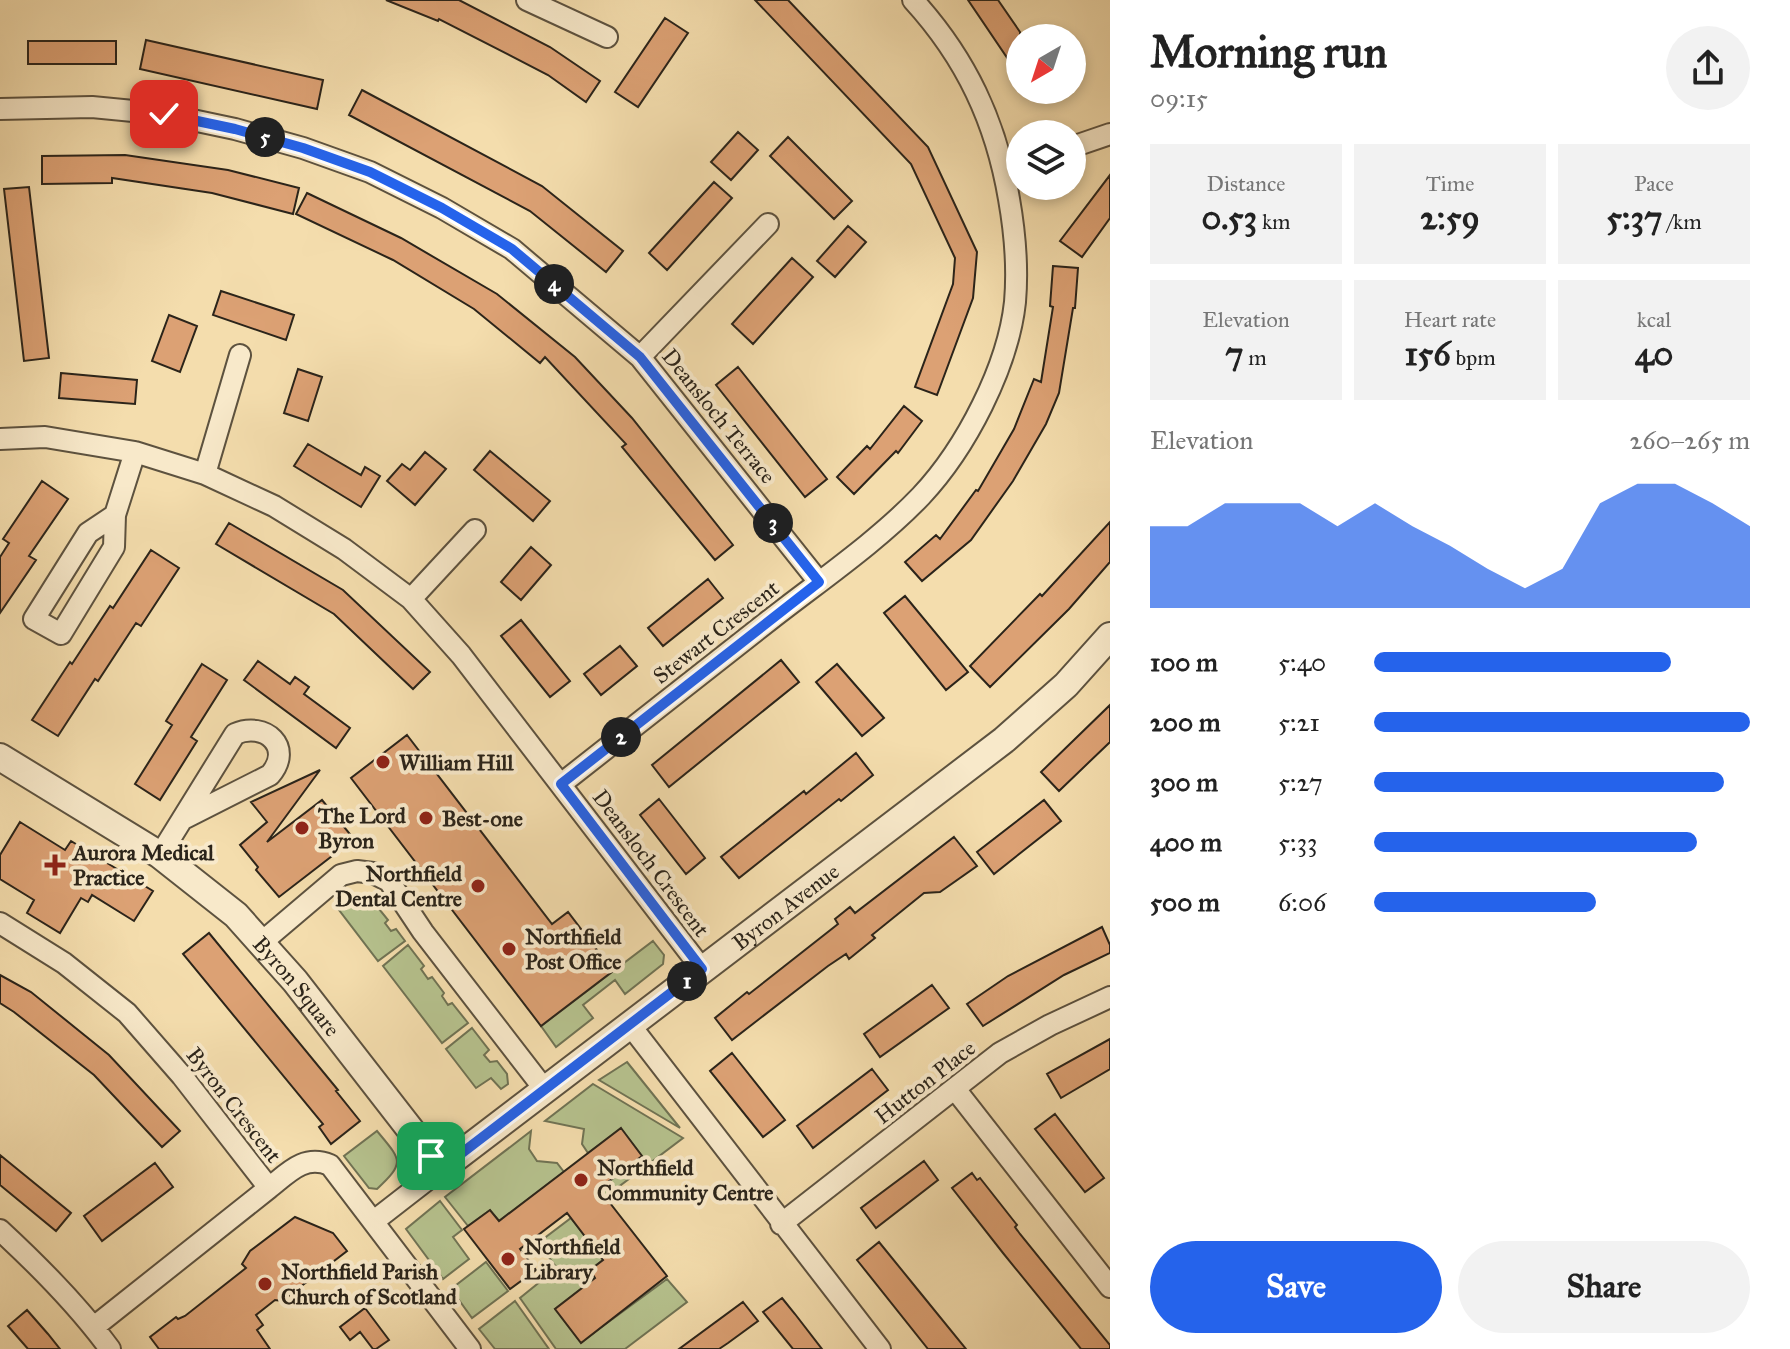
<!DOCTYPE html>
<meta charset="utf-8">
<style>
:root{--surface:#fff;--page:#f2f2f2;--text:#222;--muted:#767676;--accent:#2563eb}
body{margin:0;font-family:"IM FELL Great Primer",serif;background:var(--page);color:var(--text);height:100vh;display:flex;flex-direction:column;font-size:30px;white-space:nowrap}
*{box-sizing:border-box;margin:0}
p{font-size:26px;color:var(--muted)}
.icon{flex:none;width:44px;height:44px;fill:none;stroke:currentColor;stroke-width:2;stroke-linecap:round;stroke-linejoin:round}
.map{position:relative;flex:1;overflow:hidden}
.details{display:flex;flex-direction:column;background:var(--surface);width:680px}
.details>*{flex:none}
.needle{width:52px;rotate:219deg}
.tools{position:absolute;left:1006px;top:24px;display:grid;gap:16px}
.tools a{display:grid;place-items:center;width:80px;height:80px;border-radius:50%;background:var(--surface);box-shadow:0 4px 12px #0003;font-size:40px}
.pin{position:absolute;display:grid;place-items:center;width:68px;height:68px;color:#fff;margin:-34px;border-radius:16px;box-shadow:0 4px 12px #0006}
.km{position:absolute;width:40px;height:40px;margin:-20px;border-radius:50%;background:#222;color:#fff;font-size:22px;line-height:40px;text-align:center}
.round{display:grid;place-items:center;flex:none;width:84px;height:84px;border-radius:42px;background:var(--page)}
.overview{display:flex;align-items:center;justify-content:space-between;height:136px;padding:0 40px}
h1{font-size:44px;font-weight:800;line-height:60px}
.figures{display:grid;grid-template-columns:repeat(3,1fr);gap:12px;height:136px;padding:8px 40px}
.figures div{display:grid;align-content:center;border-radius:0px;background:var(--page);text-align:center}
.figures b{font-size:34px;font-weight:800}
.figures small{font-size:22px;font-weight:400}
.figures p{font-size:22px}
.chart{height:224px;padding:16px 40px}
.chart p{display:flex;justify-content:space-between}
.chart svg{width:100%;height:144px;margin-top:8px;fill:var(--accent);opacity:.7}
.button{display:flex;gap:16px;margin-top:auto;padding:16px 40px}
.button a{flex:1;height:92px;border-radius:48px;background:var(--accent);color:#fff;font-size:32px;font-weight:800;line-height:92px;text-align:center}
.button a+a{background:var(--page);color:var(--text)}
ul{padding:0 40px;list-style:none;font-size:26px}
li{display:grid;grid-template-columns:128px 96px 1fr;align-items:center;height:60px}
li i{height:20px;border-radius:10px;background:var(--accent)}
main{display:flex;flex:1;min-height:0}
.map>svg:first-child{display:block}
</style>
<main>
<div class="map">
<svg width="1110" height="1349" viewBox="0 0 1110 1349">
<rect width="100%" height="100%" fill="#f4ddad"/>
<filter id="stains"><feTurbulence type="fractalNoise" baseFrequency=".0025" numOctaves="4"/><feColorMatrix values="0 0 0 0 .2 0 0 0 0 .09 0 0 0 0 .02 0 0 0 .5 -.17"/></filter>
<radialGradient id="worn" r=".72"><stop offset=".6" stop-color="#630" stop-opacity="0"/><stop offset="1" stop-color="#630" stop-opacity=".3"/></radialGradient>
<!-- green -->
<path fill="#b6c28e" stroke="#707354" stroke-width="2" d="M354,897l17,2 17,21 -3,3 6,8 5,-2 9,12 -27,20 -42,-55z
M653,941l11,14 -1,9 -38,30 -10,-14 -32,25 10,13 -37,29 -15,-21z
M408,945l16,21 -3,3 7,10 4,-2 12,16 -2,3 6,9 4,-2 16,20 -26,20 -59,-77z
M472,1028l17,22 -5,5 6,7 7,-1 10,13 1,10 -7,5 -10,-11 -15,10 -30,-39z
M627,1062l53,66 -81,-48z
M593,1084l90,54 -78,59 -6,-8 43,-33 -21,-27 -33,24 -6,-9 2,-15 -39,-8z
M377,1131c24,29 29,31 0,58l-8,-1 -25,-32z
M531,1131l-2,18 8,12 20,2 7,9 -65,49 -9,-11 -22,16 -23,-29z
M440,1201l22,29 -9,7 16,22 -26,20 -37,-50z
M571,1218l32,42 -13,10 5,8 -40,31 26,33 86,-63 20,23 -62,47h-69l-36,-51 37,-30 -19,-25z
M486,1262l22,29 -36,27 -21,-29z
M515,1301l34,48h-54l-16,-20z"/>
<!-- building -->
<path fill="#dca174" stroke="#2b241a" stroke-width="2" d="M386,0h73l91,47 50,34 -14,21 -38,-27 -109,-56 -1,2z
M755,0h33l140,147 49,105 -4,46 -36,97 -22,-8 38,-103 2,-26 -44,-94z
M968,0h30l22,32v23l-10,7z
M665,18l23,15 -50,74 -23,-15z
M146,40l177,40 -6,29 -177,-40z
M28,41h88v23h-88z
M362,90l180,96 81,65 -17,21 -76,-61 -181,-96z
M738,132l20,18 -27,30 -20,-18z
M788,137l64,64 -18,18 -64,-63z
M125,155l103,15 71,18 -6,26 -81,-21 -100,-15v5l-70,1v-28z
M1110,175v43l-28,39 -22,-16z
M714,182l18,16 -65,72 -18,-17z
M29,187l20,171 -25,3 -20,-172z
M307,193l94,45 96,56 78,63 57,61 101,127 -18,15 -93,-113 4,-3 -81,-87 -5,6 -66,-54 -81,-49 -97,-46z
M848,226l18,16 -31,35 -18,-16z
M792,258l21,19 -60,67 -21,-20z
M1053,266l25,2 -3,40h-2l-14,85 -13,31 -33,57 -42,59 -49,41 -17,-19 31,-27 4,4 36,-49 2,1 36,-62 20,-50 7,3 12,-75 -3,-1z
M221,291l73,24 -8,25 -73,-25z
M169,315l28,11 -17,46 -28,-11z
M738,367l89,112 -22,18 -89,-112z
M298,369l24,8 -14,44 -24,-8z
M61,373l76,7 -2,24 -76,-6z
M904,406l18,15 -24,32 -2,-2 -42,43 -17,-17 30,-31 3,3z
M308,444l53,31 4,-8 15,9 -19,31 -67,-41z
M490,451l60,50 -17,20 -59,-51z
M425,452l21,17 -31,36 -28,-24 15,-17 8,6z
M42,481l26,18 -39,57 7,4 -36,53v-56l9,-14 -6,-4z
M1110,522v40l-41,47 -79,78 -20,-21 70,-72 2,2z
M229,523l114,67 87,82 -17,17 -79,-75 -118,-70z
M531,547l20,18 -30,35 -20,-18z
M151,550l28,18 -38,58 -5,-3 -38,58 -3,-2 -37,57 -26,-16 38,-58 2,2 38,-58 3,2z
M708,579l15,19 -60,48 -15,-18z
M905,596l63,76 -22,18 -62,-77z
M521,620l49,61 -20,16 -49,-61z
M620,646l17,20 -36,29 -17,-21z
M781,660l18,22 -130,105 -17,-22z
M258,661l32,23 5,-7 14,10 -5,7 46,34 -14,20 -92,-68z
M202,664l25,16 -36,57 6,4 -37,59 -25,-16 37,-59 -6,-4z
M837,664l47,54 -22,18 -46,-54z
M1110,705v37l-51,49 -18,-19z
M407,735l145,189 16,-12 45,59 -72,55 -190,-248z
M856,753l17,22 -32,26 -2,-2 -100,79 -18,-21 83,-66 2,3z
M320,770l-53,72 55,-42 32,39 -75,58 -23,-27 2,-3 -18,-22 27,-23 -16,-20z
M659,799l46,59 -19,16 -46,-59z
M1044,800l17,21 -67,53 -17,-22z
M20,822l45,28 6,-9 82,50 -19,30 -42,-26 -4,7 -7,-4 -21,35 -33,-20 7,-13 -34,-21v-24z
M954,837l23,29 -37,26 -16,1 -52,42 3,3 -26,21 -3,-5 -18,12 -96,74 -17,-22 32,-26 2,2 89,-70 -3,-5 15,-12 5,6z
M1102,927l8,18v8l-46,22 -81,51 -16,-22 41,-28z
M209,933l129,157 -2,1 24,30 -29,23 -12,-17 4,-3 -140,-170z
M0,975l31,17 78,63 71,76 -18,16 -68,-72 -80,-63 -14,-9z
M932,985l17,23 -69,49 -16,-23z
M1110,1039v30l-49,29 -14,-24z
M732,1053l53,67 -22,17 -53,-66z
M872,1069l16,21 -75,58 -16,-22z
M1055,1114l49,64 -19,14 -50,-63z
M621,1128l21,28 -43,33 68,87 -86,67 -26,-34 40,-31 -5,-8 13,-10 -36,-47 -47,36 16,21 -26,19 -46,-60 26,-19 9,11z
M0,1155l71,58 -15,18 -56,-46z
M924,1161l14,19 -62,48 -15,-20z
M155,1163l18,24 -71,54 -18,-25z
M972,1173l5,7 3,-2 37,47 -2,2 5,7 90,111v4h-29l-78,-96 -51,-65z
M295,1217l38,16 14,18 -65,50 -7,-1 -19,15 7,10 -6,5 13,19h-111l-9,-12 26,-20 2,2 7,-3 61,-48 -4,-4 8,-13z
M879,1242l39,48 48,59h-38l-71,-89z
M782,1298l13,16 27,35h-29l-30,-37z
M743,1302l15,19 -30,22 -9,6h-40z
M365,1308l24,32 -13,9h-3l-13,-17 -10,8 -10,-13z
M27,1310l21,24 12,15h-32l-20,-23z"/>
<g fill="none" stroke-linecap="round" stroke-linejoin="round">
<!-- minor casing -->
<g stroke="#5d523f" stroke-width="24">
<path id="minor" d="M527,0l80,37
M0,109l92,-2 72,7 71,15 68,19 67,24 72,36 70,41 128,108 179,225
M1072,147l38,-13
M640,357l128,-133
M0,439l45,-2 90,15 70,22 69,32 70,43 67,50 50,56 241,314
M205,474l35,-119
M115,515l-27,18 -54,86 27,15 53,-87 1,-32 20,-63
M411,599l64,-69
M561,784c70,-55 140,-110 210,-165 50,-39 107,-78 150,-123 45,-48 87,-129 94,-194 3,-35 0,-69 -6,-103 -13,-77 -43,-141 -96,-199
M160,855l75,-121c30,-13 59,13 35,41l-87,44
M0,923l64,40 63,50 55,63 87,112c19,-15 35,-34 61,-23l140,184
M262,942l79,-67 16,-4 16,2 16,8 34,51 122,158
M630,1025l250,324
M955,1089l155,198
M374,1221l67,-52
M781,1224l219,-171 50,-28 60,-28
M0,1230c40,37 78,75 110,119
M94,1327l175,-139"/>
</g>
<!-- tertiary casing -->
<g stroke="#5d523f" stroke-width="30">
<g id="tertiary">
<path id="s1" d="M0,757l160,98 76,60 59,66 146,188 563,-429 62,-55 44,-49"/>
</g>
</g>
<!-- minor -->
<use href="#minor" stroke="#f8e9ca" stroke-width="20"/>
<!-- tertiary -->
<use href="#tertiary" stroke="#f8e9ca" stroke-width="26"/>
</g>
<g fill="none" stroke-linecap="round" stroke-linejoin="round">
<!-- route casing -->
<g stroke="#fff" stroke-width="16">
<path id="route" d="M164,114l71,15 68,19 67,24 72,36 70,41 128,108 179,225 -258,202 141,185 -261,200 -10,-13"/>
</g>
<!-- route -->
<use href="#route" stroke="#2563eb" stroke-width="10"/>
</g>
<!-- markers -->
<g fill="#8f2418" stroke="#f8e9ca" stroke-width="3">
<circle cx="383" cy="762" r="8"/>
<circle cx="426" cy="818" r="8"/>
<circle cx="302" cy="828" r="8"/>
<path d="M51 853h8v8h8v8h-8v8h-8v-8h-8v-8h8z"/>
<circle cx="478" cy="886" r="8"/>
<circle cx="509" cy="949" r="8"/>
<circle cx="581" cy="1180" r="8"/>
<circle cx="508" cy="1259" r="8"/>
<circle cx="265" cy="1284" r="8"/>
</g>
<g text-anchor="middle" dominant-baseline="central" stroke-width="8" stroke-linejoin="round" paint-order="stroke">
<!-- street labels -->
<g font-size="22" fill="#2b241a" stroke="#f8e9ca">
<text transform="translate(719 416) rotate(51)">Deansloch Terrace</text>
<text transform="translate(716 632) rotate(-38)">Stewart Crescent</text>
<text transform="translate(651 863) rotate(53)">Deansloch Crescent</text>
<text stroke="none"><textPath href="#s1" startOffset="1044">Byron Avenue</textPath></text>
<text stroke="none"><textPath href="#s1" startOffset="378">Byron Square</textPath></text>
<text transform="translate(925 1082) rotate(-38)">Hutton Place</text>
<text transform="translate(234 1105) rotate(52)">Byron Crescent</text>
</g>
<!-- poi labels -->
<g font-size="22" font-weight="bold" fill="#2b241a" stroke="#f8e9ca" text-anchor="start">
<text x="399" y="762">William Hill</text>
<text x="318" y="815">The Lord<tspan x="318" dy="25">Byron</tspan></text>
<text x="442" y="818">Best-one</text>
<text x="73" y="852">Aurora Medical<tspan x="73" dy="25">Practice</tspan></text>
<text x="462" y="873" text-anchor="end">Northfield<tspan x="462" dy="25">Dental Centre</tspan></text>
<text x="525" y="936">Northfield<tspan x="525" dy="25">Post Office</tspan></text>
<text x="597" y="1167">Northfield<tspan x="597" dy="25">Community Centre</tspan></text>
<text x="524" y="1246">Northfield<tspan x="524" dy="25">Library</tspan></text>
<text x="281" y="1271">Northfield Parish<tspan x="281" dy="25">Church of Scotland</tspan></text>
</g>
</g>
<rect width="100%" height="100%" filter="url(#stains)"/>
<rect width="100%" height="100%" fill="url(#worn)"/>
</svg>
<div class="tools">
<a><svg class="needle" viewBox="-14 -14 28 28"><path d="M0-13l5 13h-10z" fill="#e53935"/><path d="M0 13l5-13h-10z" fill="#767676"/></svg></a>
<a><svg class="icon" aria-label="layers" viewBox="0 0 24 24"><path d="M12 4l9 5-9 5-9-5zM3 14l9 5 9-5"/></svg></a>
</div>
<div class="pin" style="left:431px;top:1156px;background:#1e9e55"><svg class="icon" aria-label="arrive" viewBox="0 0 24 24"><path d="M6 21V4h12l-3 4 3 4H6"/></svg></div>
<div class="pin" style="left:164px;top:114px;background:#d93025"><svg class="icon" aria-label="check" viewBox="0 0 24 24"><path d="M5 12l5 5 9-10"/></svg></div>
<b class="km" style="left:687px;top:981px">1</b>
<b class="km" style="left:621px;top:737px">2</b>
<b class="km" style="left:773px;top:523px">3</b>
<b class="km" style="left:554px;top:284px">4</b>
<b class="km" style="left:265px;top:137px">5</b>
</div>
<section class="details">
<div class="overview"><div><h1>Morning run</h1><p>09:15</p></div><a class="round"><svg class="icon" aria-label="share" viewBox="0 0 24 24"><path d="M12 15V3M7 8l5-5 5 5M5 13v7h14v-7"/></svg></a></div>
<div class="figures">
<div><p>Distance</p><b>0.53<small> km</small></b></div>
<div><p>Time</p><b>2:59</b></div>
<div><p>Pace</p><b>5:37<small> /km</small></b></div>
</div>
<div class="figures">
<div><p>Elevation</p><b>7<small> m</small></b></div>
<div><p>Heart rate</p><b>156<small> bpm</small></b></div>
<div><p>kcal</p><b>40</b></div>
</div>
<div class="chart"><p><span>Elevation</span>260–265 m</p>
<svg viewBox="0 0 160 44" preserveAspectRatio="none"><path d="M0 44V19L10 19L20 12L30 12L40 12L50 19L60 12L70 19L80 25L90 32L100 38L110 32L120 12L130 6L140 6L150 12L160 19V44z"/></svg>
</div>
<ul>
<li><b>100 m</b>5:40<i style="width:79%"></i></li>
<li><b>200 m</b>5:21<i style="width:100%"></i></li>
<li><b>300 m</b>5:27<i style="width:93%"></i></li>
<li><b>400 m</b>5:33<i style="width:86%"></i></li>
<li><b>500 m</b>6:06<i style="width:59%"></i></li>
</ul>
<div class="button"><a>Save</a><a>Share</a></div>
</section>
</main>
